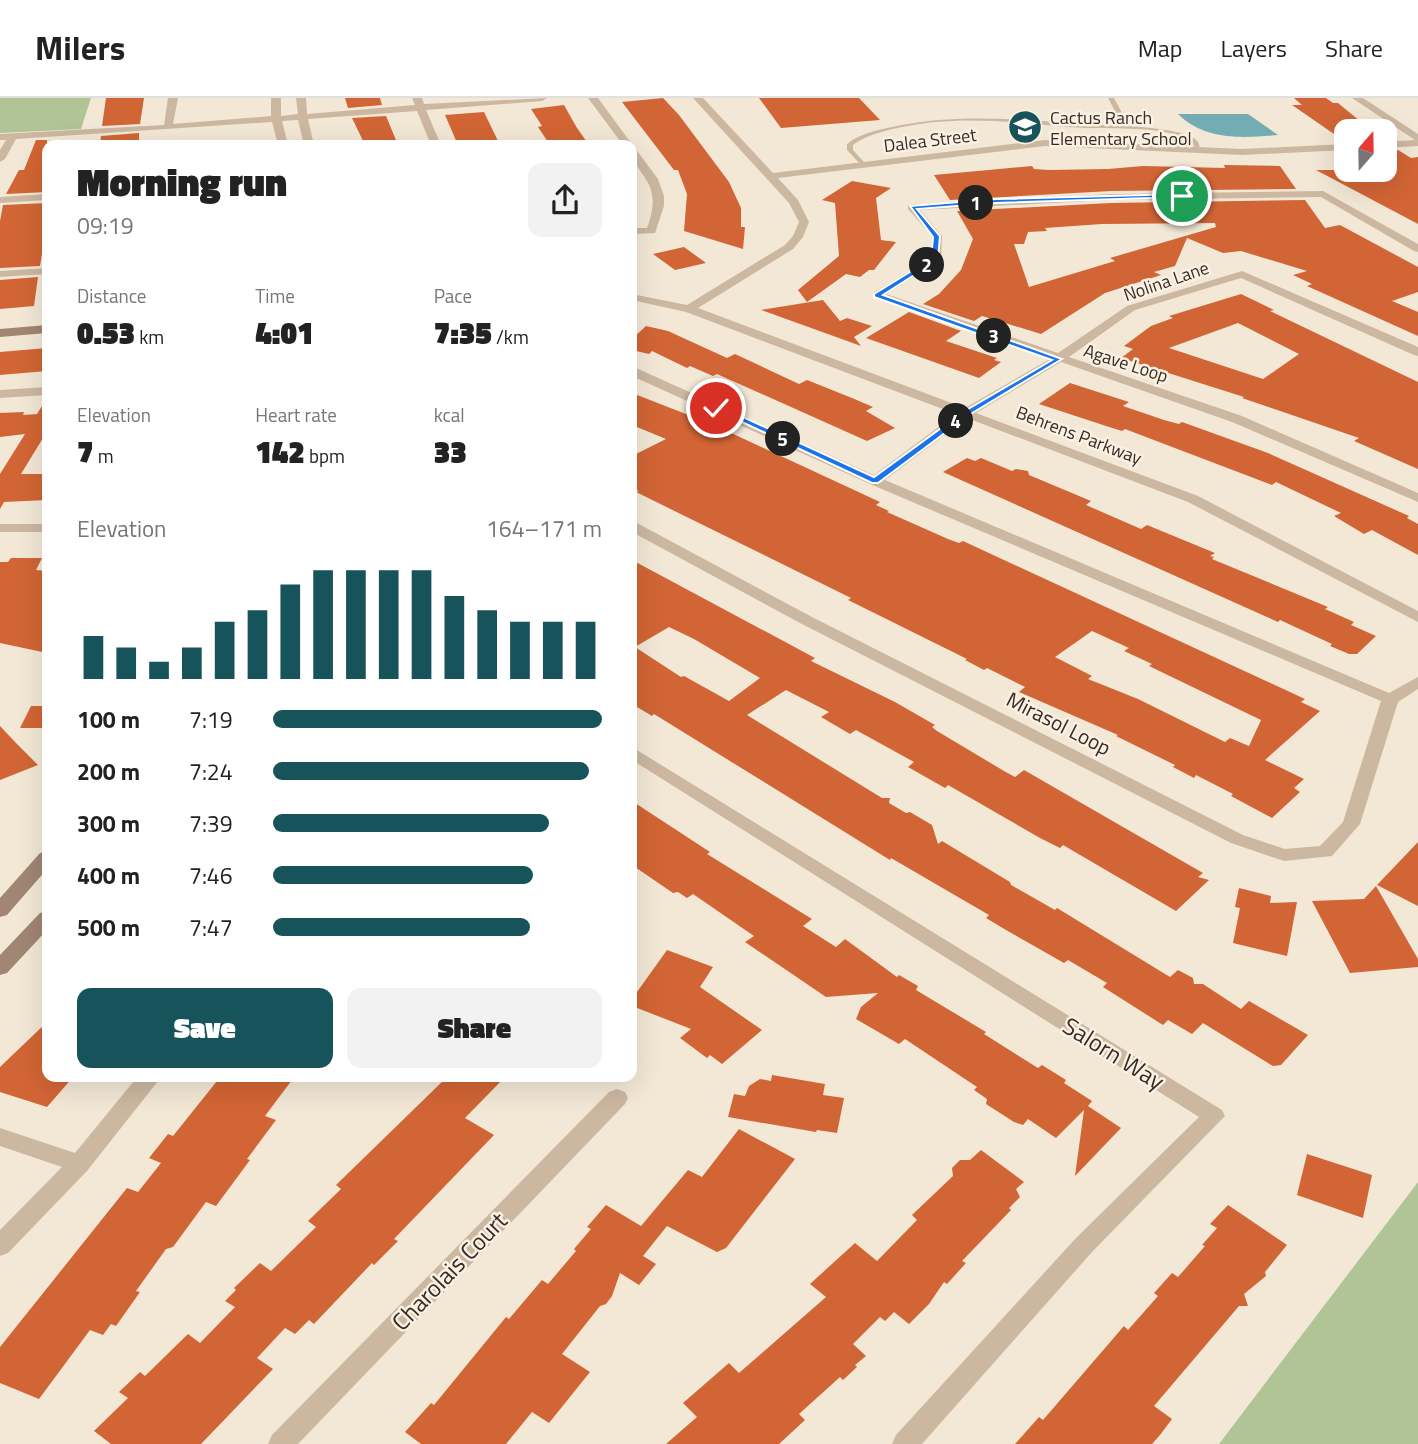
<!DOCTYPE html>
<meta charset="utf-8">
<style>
:root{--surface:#fff;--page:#f2f2f2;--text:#222;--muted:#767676;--line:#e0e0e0;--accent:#17535b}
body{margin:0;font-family:"Titillium Web",sans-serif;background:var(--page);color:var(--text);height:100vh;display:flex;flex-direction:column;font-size:26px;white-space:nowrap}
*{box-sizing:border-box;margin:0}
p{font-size:23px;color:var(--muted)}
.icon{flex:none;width:38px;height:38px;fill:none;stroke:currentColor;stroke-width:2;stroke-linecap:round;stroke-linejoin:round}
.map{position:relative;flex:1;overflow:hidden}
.sheet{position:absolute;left:42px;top:42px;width:595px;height:942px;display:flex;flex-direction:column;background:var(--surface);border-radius:14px;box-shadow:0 7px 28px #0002}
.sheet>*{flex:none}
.needle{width:46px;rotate:20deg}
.tools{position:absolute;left:1334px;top:21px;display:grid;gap:14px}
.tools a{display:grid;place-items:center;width:63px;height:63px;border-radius:14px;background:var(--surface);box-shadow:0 7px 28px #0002;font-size:35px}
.pin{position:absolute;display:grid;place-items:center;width:60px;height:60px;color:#fff;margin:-30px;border:4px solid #fff;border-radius:50%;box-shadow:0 2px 7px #0007}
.km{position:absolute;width:35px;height:35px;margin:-18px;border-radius:50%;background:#222;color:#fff;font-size:19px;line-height:35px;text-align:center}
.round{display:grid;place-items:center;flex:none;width:74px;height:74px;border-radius:14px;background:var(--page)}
.headline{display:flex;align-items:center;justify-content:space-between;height:119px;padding:0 35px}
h1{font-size:38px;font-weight:800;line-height:52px}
.stats{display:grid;grid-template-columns:repeat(3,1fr);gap:10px;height:119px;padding:7px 35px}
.stats div{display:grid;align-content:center}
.stats b{font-size:30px;font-weight:800}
.stats small{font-size:19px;font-weight:400}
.stats p{font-size:19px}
.chart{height:196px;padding:14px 35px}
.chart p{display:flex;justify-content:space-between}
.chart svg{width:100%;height:126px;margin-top:7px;stroke:var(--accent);stroke-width:6}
.action{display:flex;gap:14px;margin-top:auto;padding:14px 35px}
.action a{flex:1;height:80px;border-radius:14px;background:var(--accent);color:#fff;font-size:28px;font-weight:800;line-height:80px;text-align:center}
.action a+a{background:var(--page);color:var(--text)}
ul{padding:0 35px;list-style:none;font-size:23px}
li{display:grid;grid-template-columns:112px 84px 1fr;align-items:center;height:52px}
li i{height:18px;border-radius:9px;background:var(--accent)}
header{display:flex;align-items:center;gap:42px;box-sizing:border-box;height:98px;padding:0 35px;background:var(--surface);border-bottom:2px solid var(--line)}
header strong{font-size:33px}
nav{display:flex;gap:38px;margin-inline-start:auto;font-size:24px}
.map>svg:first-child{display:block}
</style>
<header>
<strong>Milers</strong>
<nav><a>Map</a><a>Layers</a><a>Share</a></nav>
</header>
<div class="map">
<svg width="1418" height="1346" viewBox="0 0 1418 1346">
<rect width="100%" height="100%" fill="#f3e8d6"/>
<!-- green -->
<path fill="#b1c495" d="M0,0h91l-10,31 -81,4z
M1418,1084v262h-199z"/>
<!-- water -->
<path fill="#73adb3" d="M1178,16h70l30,21c-35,3 -73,6 -100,-21z"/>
<!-- building -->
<path fill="#d26535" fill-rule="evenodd" d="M106,0h38l-4,26 -38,2z
M345,0h35l2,7 -34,3z
M663,0l16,17 50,67 12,26v19h4l-2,22 -59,-18 3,-37 -9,-24h-4l-52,-68z
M759,0h100l21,22 -99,8z
M1294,0h32l7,5h5l34,28h-26v2l-12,1 -42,-29h10z
M564,7l13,23 12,17h-39l-12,-18 4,-1 -11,-17z
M484,14l16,33h-42l-13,-30z
M386,18l12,29h-33l-13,-27z
M139,35v12h-39l1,-9z
M36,42h11v52l-41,2 13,-24h5z
M1398,52l13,8 7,-1v67l-102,-54h68v-19z
M1224,67l56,1 16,23 -185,2 -161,9 -16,-25 98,-9 2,3 15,1 59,-1 35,-3 82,2z
M852,83l39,7 -15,10 5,42 15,2 -22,28h-5l-9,7 -14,-3 -39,28 -9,-12 41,-34 -4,-53 -13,-3z
M1305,102l20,28 15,-3 78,42v25l-26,9 26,11v24l-111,-50 5,-2 -19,-9 14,-4 -66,-20 -18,2 -36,-15 -12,28 -21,6 7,3 -56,18 -64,41 -59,-18 -8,5 -51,-17 16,-10 22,-24 12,-31 -16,-28 154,-8zM1215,125l1,4 -106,31 5,3 -86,26 -15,-43h10l4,-12 19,-1 -2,-3 57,-4z
M47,105v21l-7,42 -40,2v-47l3,-16z
M684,149l22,16 -31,7 -22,-16z
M38,179l-4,29 -34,3v-29z
M1241,196l33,16 -4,1 148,71v87l-64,-28 5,-3 -117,-40 2,-1 -123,-39 12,-9 -9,-3 27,-20 22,-8 -4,-2zM1238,225l61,31 -36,25 -94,-31z
M823,202l17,21 7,-3 25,8 -18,11 7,9 -100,-36z
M909,214l52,19 -15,10 51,17 -3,2 7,2 -22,16 -113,-40z
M646,228l22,5 59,27 8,-4 64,30 8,-4 45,18 21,9 -7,4 29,17 -28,13 -150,-67 -4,2 -23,-10 -3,2 -35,-17 -3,3 -17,-4v-11z
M47,250v23l-47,4v-23z
M1070,285l59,19 -6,4 41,14 15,4 3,-2 86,31 141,63 -2,2 11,6v31l-46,-25 -8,4 -30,-18 7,-3 -65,-31 -4,3 -147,-56 -3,2 -16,-5 -67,-22z
M632,295l82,32 166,77 -4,3 13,6 -2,1 61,27 11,4 4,-2 342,158 -4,3 19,9 -55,49 39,19 -10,9 6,4 -28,26 -41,-22 2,-2 -37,-19 -2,3 -21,-11 2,-2 -59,-29 2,-1 -99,-43 6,-5 -38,-19 -3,2 -19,-10 2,-1 -119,-59 3,-2 -215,-106 3,-1 -7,-3v-32l34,-17 -34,-14zM1092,533l37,17 -5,3 28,13 -3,2 112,54 -12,26 -19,-8 -5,4 -87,-43 -50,-20 4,-3 -37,-19z
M47,300v40h-4l-22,36h26v26l-43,2 -4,7v-35l25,-40 -25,3v-24l24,-1 -1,3 14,-1z
M967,360l8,3 6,-3 31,13 4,-2 12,2 1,4 62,26 -5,4 55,24 6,-4 68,28 -5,3 4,1 -2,2 116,48 -3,2 29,13 -3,3 25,11 -19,18h-8l-19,-8 2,-2 -52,-24 -2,2 -335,-150z
M11,460h31l-6,12 11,1v82l-47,-10v-81h8z
M632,462l183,98 -4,3 84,41 40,23 -3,2 5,4 67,40 11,6 9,-7 179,103 -5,4 11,3 -33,31 -113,-66 -3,3 -20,-10 -92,-53 -3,3 -37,-21 6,-5 -58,-32 -6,4 -29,-17 8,-5 -43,-22 -39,25 135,83h8l-1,5 17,10 4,-1 22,13 6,19 4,-3 68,41 1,3 44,25 2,-2 113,69 8,-7 15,8 1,6h9l38,25 8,-8 59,34 -27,30 -8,1 -70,-43 -11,11 -24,-14 -5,5 -60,-38 4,-4 -39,-23 -4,3 -58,-33 -20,-12 3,-3 -98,-57 -1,2 -236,-146 -2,2 -20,-12zM669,529l25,12 66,39 -31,23 -45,-25 -3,1 -46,-30z
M31,608h16v22h-27z
M0,628l16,17 22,22 -38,15z
M632,703l78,51 -3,2 105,65 -9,7 33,21 9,-8 52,38 2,-2 19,11 -2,4 70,42 -2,2 54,34 4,-3 24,15 -2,3 28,18 -4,5 33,22 -46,48 9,-66 -28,28 -28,-19 -5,6 -9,-3 -28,-18 1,-5 -13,-9 3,-3 -72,-48 -6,5 -43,-25 5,-12 17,-14 -52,4 -81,-55 9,-6 -61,-42 -6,4 -9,-6 -5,1 -41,-28z
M1418,744v64l-41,-21z
M1376,788l42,73v8l-68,6 -38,-72 52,-2z
M1239,790l32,8 -1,7 27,-1 -10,54 -54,-13 7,-35 -5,-1z
M667,852l46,17 -13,20 62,43 -40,34 -12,-9 -3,3 -27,-20 11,-9 -59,-23v-7z
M47,924v54h27l-27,31 -47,-15v-25z
M772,977l53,9 -2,11 21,3 -7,35 -20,-3 -1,2 -88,-15 6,-23 11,2 4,-10 11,-7 11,2z
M221,978h74l-30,40 11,4 -29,39 3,1 -34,46 -10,-4 -33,45 -7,2 -30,42 4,1 -24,34 -5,-2 -8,11 -13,-5 -51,69 -39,-16v-36l127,-159 11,4 23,-29 -12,-5 19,-24 5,2z
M448,978h58l-41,42 29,17 -100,104 4,2 -24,24 -2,-2 -58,61 -5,-4 -14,14 -10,-6 -28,30 16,11 -72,75h-90l-17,-13 34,-33 -9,-6 21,-20 5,4 43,-42 12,9 35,-36 -10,-6 11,-11 -2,-2 26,-25 11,8 45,-44 -8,-6 33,-32 -5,-4z
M739,1031l56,30 -69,89 -9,4 -50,-26 -24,30 13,8 -17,21 -19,-12 -8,23 -6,8 -6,2 -38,48 28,18 -41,51 -17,-11 -26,32h-85l-16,-12 26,-29 3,2 72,-88 3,2 33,-39 6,4 28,-33 -2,-2 17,-20 -4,-2 19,-22 35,21 47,-56 14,7z
M981,1052l43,32 -8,7 4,8 -11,11 2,2 -49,51 4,2 -19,21 -3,-2 -15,22 -20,20 -15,-12 -9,9 -5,-4 -27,27 13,12 -11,9 2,2 -14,13 -3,-3 -41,37 6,6 -26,24h-113l31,-27 -14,-14 46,-40 10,10 87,-76 -16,-13 45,-41 22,18 40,-41 -5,-5 41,-39 -1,-8 8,-8h10z
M1307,1056l65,21 -9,43 -66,-23z
M1228,1107l59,40 -22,27 1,4 -22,18 4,12h-9l-85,100 18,13 -12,16 -8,9h-137l24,-27 4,3 81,-94 4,4 30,-34 -4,-3 18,-20 6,4 27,-31 -3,-1 15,-17 -7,-4z"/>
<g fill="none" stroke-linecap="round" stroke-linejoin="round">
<!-- lane -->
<path fill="#ccb8a1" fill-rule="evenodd" d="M1108,0h6l15,28c14,1 57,4 67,14 4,4 3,5 4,10l-5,1c-1,-6 -2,-10 -8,-12 -26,-13 -72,-10 -101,-11 -50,-3 -101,-11 -151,-6 -24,3 -62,8 -82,23v5l12,13v2h-4l-14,-15v-6c12,-10 30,-14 45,-17 76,-17 154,-4 231,-1z"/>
<!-- street -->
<path fill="#ccb8a1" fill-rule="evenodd" d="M168,0h10l-5,26 98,-8v-18h10v18l17,-2 -2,-16h10l1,16 108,-9 -3,-7h10l2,6 123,-6 -5,3 -116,9 15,35h-10l-14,-34 -109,8 6,26h-10l-6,-25 -16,1 6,24h-10l-6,-23 -256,17 -11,20 -5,3v-12l6,-10h-6v-6l164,-9z
M588,0h10l33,45 2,2 -1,2 -9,-2z
M693,0h10l70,75 272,-33 197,9 104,-5v6l-104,5 -197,-9 -267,32 20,22 11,22 -6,15 -10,12 -95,59 267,100 85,-49 -177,-62v-4l57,-34 2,-23 -24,-27v-4l203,-11 212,-3 95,53v8l-4,-1 -93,-54 -210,3 -191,10 22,26 -1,24 -55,34 172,59 69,-47 115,-35 176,76v9l-4,-1 -173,-77 -106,32 -66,47 173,59 176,77v9l-186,-80 -171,-60 -85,51 222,83 220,115v11l-230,-120 -221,-84 -82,62 504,213 29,-16v12l-20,13 -38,122 -28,32 -48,5 -53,-18 -431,-220 -168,-91v-10l5,1 175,94 431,218 42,14 35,-3 23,-24 38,-121 -511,-217 -238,-108v-9l4,1 238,107 82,-61 -270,-102 -54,-12v-6l55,11 98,-60 8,-9 6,-14 -10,-19z
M1352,0h11l55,36v12l-34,2v-6l31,-2z
M632,49l3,1 23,31 6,17v10l-9,27 -23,1v-6h15c19,-51 -16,-51 -15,-81z
M47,96v6l-47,3v-6z
M47,170v6l-47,3v-6z
M47,289v8l-47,3v-8z
M0,426h47v8h-47z
M632,649l590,363 3,6 -133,136 -170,192h-30l4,-9 180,-197 123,-121 -567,-357z
M138,978h24l-75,95 -79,82 -8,3v-26l62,-63 -62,-21v-18l75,25z
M617,991l8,3 3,6 -3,6 -327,340h-30l4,-9 337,-343z"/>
<!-- secondary -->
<path fill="#a08673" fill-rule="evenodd" d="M47,227v8l-47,4v-8z
M47,753v18l-40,46 -7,2v-19l40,-45z
M47,813v19l-40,43 -7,2v-20l40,-42z"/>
</g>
<!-- route -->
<path fill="#1a73e8" stroke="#fff" stroke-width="2" d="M1182,96l2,3 -188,6 -79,6 23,27 -2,24 -55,35 179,64 -93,56 -91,68h-6l-160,-75 7,-2 155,71 89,-65 89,-52 -178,-63v-3l57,-35 2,-22 -23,-31 86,-7z"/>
<!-- icons -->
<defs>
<g id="school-disc" transform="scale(1.75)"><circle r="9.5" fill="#17535b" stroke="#fbf1e3"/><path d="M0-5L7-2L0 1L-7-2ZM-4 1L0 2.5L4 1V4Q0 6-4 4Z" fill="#fff"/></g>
</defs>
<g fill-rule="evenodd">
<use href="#school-disc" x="1025" y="29"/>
</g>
<g text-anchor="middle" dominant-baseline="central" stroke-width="5" stroke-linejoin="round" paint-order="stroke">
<!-- far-poi labels -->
<g font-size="18" fill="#362b25" stroke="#fbf1e3" text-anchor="start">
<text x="1050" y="19">Cactus Ranch<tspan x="1050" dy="21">Elementary School</tspan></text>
</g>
<!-- far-street labels -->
<g font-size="18" fill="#362b25" stroke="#fbf1e3">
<text transform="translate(930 42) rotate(-7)">Dalea Street</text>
<text transform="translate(1166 183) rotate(-19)">Nolina Lane</text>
<text transform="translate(1126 265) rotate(18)">Agave Loop</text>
<text transform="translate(1079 337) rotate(21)">Behrens Parkway</text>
</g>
<!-- street labels -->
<g font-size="21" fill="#362b25" stroke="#fbf1e3">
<text transform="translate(1059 625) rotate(27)">Mirasol Loop</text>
</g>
<!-- near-street labels -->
<g font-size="24" fill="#362b25" stroke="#fbf1e3">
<text transform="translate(1114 955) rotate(32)">Salorn Way</text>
<text transform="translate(449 1173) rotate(-46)">Charolais Court</text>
</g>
</g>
</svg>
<div class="tools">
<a><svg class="needle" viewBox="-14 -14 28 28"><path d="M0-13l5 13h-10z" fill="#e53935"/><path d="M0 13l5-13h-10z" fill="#767676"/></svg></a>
</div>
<div class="pin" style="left:1182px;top:98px;background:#1e9e55"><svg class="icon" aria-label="arrive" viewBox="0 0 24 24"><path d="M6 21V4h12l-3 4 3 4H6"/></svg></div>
<div class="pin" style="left:716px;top:310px;background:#d93025"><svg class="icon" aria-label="check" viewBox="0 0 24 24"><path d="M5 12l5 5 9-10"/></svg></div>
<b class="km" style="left:976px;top:105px">1</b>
<b class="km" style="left:927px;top:167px">2</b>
<b class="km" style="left:994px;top:238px">3</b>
<b class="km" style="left:956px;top:323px">4</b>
<b class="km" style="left:783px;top:341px">5</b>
<section class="sheet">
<div class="headline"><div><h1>Morning run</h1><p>09:19</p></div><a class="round"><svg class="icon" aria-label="share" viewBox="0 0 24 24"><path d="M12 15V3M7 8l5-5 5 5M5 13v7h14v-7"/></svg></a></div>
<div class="stats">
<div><p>Distance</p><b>0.53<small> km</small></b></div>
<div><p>Time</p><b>4:01</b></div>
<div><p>Pace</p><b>7:35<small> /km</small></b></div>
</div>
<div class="stats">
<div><p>Elevation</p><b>7<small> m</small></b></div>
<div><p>Heart rate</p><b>142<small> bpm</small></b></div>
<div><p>kcal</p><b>33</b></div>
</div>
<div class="chart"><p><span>Elevation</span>164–171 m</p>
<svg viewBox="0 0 160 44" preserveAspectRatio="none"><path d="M5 44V29M15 44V33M25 44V38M35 44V33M45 44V24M55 44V20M65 44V11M75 44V6M85 44V6M95 44V6M105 44V6M115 44V15M125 44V20M135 44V24M145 44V24M155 44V24"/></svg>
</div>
<ul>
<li><b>100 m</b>7:19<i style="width:100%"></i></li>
<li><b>200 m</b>7:24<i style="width:96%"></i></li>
<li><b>300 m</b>7:39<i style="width:84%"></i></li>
<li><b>400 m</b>7:46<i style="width:79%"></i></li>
<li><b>500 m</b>7:47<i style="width:78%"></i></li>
</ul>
<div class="action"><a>Save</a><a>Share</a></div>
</section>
</div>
